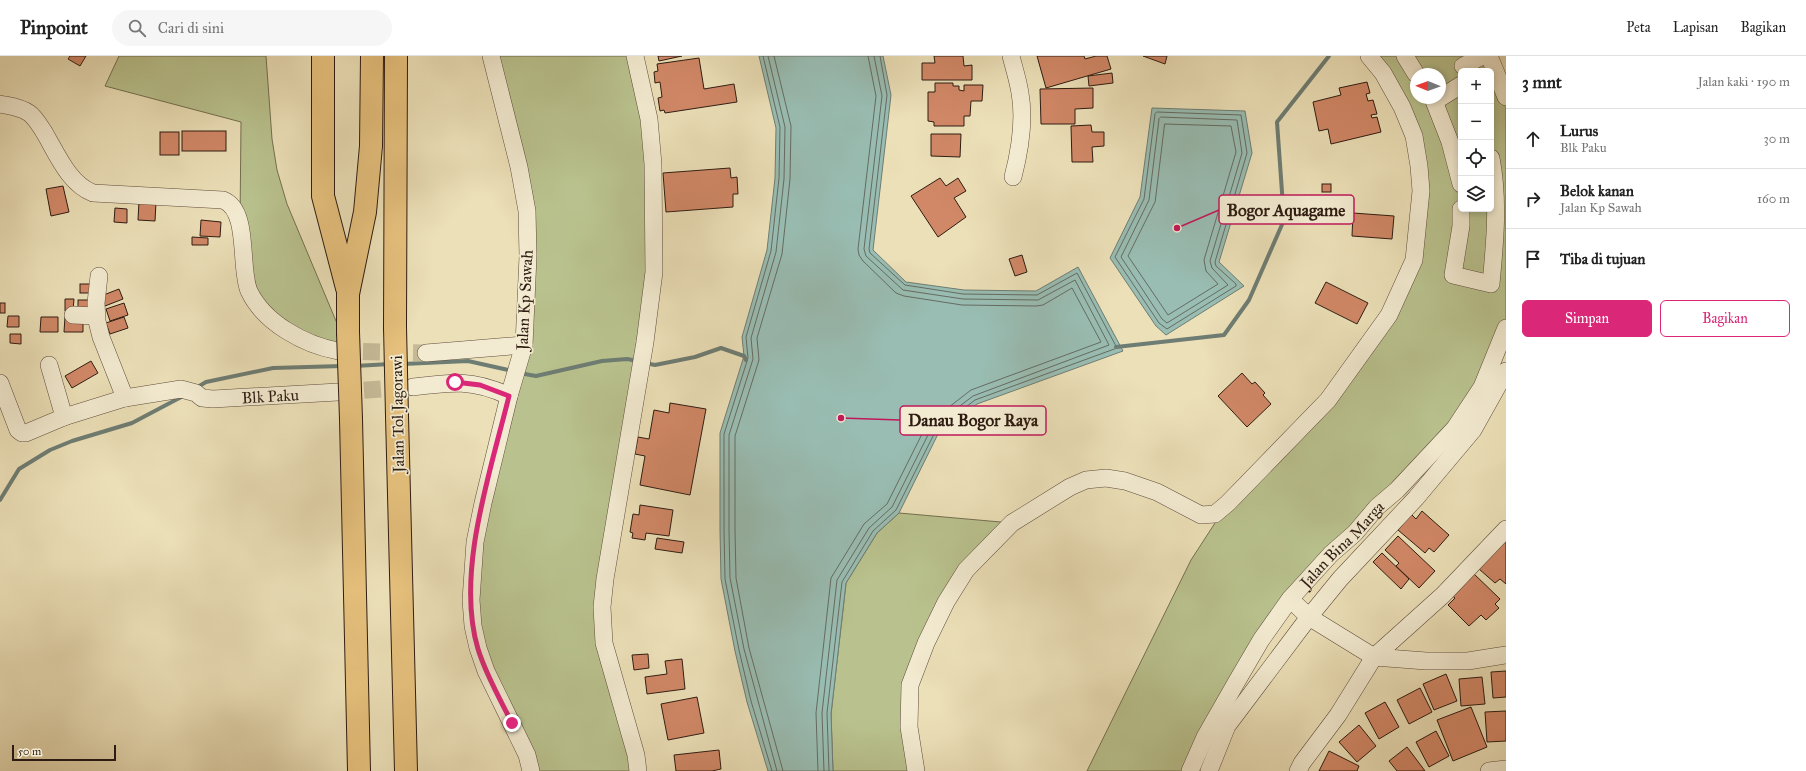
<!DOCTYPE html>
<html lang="id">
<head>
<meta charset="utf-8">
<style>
	:root { --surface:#fff; --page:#f6f6f6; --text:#222; --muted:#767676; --line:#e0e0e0; --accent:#db2777 }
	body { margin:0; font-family:"IM FELL Great Primer",serif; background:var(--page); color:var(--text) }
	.controls { position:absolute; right:12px; top:12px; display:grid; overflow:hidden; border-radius:6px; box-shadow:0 2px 6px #0003 }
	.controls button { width:36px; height:36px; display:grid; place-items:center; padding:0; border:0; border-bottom:1px solid var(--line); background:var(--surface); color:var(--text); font:20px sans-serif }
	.compass { position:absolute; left:1410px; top:12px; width:36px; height:36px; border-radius:50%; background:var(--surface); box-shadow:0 2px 6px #0003; rotate:271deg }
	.scale { position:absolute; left:12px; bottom:10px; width:104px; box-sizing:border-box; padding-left:4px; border:2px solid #2e1c12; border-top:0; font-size:11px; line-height:14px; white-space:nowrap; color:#2e1c12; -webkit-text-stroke:3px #f3ebd1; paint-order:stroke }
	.stop { position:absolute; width:12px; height:12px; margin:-9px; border:3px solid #db2777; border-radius:50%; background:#fff }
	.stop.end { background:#db2777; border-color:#fff; box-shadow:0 1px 4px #0008 }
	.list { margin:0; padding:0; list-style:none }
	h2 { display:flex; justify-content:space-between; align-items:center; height:52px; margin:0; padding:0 16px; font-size:17px }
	h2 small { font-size:13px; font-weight:400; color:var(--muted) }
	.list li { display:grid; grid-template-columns:26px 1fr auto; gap:12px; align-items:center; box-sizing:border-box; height:60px; padding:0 16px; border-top:1px solid var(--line) }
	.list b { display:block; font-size:15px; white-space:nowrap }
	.list p { margin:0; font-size:13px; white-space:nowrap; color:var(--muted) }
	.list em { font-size:13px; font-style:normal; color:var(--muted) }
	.actions { display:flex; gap:8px; padding:12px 16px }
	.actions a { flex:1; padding:9px 0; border:1px solid var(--accent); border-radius:6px; text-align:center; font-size:14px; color:var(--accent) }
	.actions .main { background:var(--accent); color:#fff }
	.icon { flex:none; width:22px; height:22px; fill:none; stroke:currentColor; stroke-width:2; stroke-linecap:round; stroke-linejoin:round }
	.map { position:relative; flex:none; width:1506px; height:715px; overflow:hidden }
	header { display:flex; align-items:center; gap:24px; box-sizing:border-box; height:56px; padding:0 20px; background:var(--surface); border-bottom:1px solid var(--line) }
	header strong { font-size:19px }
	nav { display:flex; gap:22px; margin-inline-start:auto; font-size:14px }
	.search { width:280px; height:36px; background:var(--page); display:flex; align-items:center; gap:10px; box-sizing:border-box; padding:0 14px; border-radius:22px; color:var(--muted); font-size:15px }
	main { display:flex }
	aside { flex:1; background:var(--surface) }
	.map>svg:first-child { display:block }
	.green { fill:#b9c28e; stroke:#746f50; fill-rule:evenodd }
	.water { fill:#99bdb3; stroke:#6e7d73 }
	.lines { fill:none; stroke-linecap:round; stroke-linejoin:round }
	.shore { stroke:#646c62; stroke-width:1 }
	.stream { stroke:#6e7d73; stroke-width:4 }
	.building { fill:#d18867; stroke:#2e1c12 }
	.minor-tunnel { stroke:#c6b997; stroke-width:17; stroke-dasharray:17 8; stroke-linecap:butt }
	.minor-casing { stroke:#5e4d3c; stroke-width:18 }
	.highway-casing { stroke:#2e1c12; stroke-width:24 }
	.minor { stroke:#f3ebd1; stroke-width:17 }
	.highway { stroke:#e6c07c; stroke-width:22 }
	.highway-bridge-casing { stroke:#2e1c12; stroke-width:24; stroke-linecap:butt }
	.highway-bridge { stroke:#e6c07c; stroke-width:22 }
	.route { stroke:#db2777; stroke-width:5 }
	.labels { text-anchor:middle; stroke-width:3.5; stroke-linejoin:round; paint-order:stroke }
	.street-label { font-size:16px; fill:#2e1c12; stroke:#f3ebd1 }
	.leader { fill:none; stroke:#c2185b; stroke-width:1.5 }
	.callout-dot { fill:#c2185b; stroke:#f3ebd1; stroke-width:1.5 }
	.callout { fill:#f3ebd1; stroke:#c2185b; stroke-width:1.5 }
	.callout-label { font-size:17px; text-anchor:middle; font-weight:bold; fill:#2e1c12 }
</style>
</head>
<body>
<header>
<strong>Pinpoint</strong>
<div class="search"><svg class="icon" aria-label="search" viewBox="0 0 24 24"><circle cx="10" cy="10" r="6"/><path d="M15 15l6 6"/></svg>Cari di sini</div>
<nav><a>Peta</a><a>Lapisan</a><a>Bagikan</a></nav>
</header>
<main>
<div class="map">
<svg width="1506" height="715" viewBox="0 0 1506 715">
	<rect width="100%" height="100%" fill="#ece0b8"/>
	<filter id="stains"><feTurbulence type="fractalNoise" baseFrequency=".005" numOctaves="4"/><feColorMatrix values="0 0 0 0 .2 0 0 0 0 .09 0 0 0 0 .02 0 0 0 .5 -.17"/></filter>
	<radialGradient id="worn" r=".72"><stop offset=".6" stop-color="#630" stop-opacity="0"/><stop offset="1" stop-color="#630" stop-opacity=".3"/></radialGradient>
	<g class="green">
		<polygon points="119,0 266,0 272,83 277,114 287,148 349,296 328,293 262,254 240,167 241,66 105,30"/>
		<polygon points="491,0 635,0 655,168 602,551 638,715 531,715 486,615 471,544 523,295 527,154"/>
		<path d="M1369 0H1489L1506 42V269L1482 331 1290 543 1190 715H1087L1191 504 1228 447 1328 344 1414 204V80ZM1461 15H1491V153H1461ZM1416 18H1440V42H1416Z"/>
		<polygon points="899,457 1012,467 966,514 910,629 916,715 833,715 831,658 846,527 877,477"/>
	</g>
	<g class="water">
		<polygon points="759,0 883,0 891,39 873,194 906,226 964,234 1036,235 1078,211 1123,295 977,348 939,376 899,457 877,477 846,527 831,658 833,715 768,715 747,646 735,595 721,523 720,474 720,377 744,300 742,281 767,194 775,122 776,72"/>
		<polygon points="1152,52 1245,55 1252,97 1219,206 1244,230 1166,279 1156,270 1110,202 1140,141"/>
	</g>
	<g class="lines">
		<g class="shore">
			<polyline points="763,0 780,71 779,122 771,195 746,281 748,302 724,378 724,474 725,523 739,594 751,645 772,715"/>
			<polyline points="768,0 785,71 784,123 776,196 751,282 753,303 729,379 729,474 730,522 744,593 777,715"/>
			<polyline points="774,0 791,70 790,123 782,198 757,282 759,304 735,380 735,474 736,522 749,592 783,715"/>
			<polygon points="1157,56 1241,59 1247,97 1215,206 1216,210 1236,228 1236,230 1167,273 1159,267 1115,201 1144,143 1155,58"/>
			<polygon points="1161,61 1237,64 1242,97 1210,205 1212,212 1228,229 1167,267 1162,263 1121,201 1149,144 1159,63"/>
			<polygon points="1165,68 1231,70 1236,96 1204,204 1206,215 1218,228 1168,259 1128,200 1155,146"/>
			<polyline points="818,715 816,657 831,522 864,468 887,448 927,368 971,334 1101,286 1072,232 1043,249 1036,250 962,249 904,240 896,237 863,205 859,199 858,193 876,40 868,0"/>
			<polyline points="824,715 822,657 837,524 869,472 892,451 932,371 973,340 1109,289 1075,224 1038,244 963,243 903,234 866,200 864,193 882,40 874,0"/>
			<polyline points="829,715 827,657 842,526 873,475 896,454 936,374 975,344 1117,292 1077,217 1037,239 963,238 905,229 870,197 869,193 887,39 880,0"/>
		</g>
		<g class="stream">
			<polyline points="1116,291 1224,279 1249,244 1284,164 1277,66 1329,0"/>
			<polyline points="645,307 655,309 695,301 721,292 744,300 746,304"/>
			<polyline points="403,308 468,305 513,315"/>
			<polyline points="355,310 390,308"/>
			<polyline points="519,317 536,320 602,305 627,303 638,305"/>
			<polyline points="196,332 206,326 273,312 342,310"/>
			<polyline points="0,444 19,413 50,394 72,385 132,367 185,339"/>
		</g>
	</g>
	<g class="building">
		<polygon points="70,0 86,0 80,10 68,3"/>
		<polygon points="658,0 682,0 659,5"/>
		<polygon points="934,0 963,0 964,10 972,9 972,24 922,24 922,7 935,7"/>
		<polygon points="1037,0 1084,0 1085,3 1096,0 1107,0 1111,13 1046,32"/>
		<polygon points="1143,0 1167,0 1165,8"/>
		<polygon points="699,2 704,33 734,28 737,46 665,57 664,54 660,55 658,42 662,41 660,26 655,27 654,16 658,15 657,8"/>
		<polygon points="1112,17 1113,27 1089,30 1088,20"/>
		<polygon points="1367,26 1370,37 1366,38 1368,45 1373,44 1377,58 1371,59 1372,62 1377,61 1381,76 1331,88 1328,73 1319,75 1313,46 1341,39 1339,32"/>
		<polygon points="935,27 953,27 953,30 959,30 959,34 964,35 964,29 983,29 982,45 971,45 970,60 964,60 964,70 934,70 934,66 928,65 928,36 935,36"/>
		<polygon points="1093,32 1093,52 1075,53 1075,68 1041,68 1040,33"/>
		<polygon points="1091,69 1092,76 1104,76 1104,90 1092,91 1093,106 1072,106 1071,70"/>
		<rect x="182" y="75" width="44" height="20"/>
		<rect x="160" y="76" width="19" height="23"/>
		<polygon points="931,78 961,78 960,101 931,100"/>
		<polygon points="730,112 731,122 737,121 738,138 733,138 733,151 666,156 663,117"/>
		<polygon points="940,122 946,130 958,122 966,135 954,142 966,161 938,181 911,140"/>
		<rect x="1322" y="128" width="9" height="8"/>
		<polygon points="63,130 69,156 51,160 46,133"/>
		<polygon points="139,145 156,146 155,165 138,164"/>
		<polygon points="115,152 127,153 127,167 114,166"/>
		<polygon points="1353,157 1394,160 1392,183 1352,180"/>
		<polygon points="201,164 221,166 220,181 200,180"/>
		<polygon points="192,181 208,182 208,189 192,189"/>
		<polygon points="1022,199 1027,216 1015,220 1009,203"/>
		<polygon points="1326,226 1368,247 1357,268 1315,247"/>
		<rect x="80" y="228" width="13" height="9"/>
		<polygon points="119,233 123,243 105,250 101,240"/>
		<polygon points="65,243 74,243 73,255 65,255"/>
		<rect x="78" y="244" width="13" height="10"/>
		<rect x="0" y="247" width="5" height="10"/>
		<polygon points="124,247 128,259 110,265 106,253"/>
		<polygon points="8,260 19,260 19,271 7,271"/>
		<polygon points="41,261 58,261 58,276 40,276"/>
		<polygon points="65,261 83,261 83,276 64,276"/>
		<polygon points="124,261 128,272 110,278 106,267"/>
		<polygon points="10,278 21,278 21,288 10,287"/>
		<polygon points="91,305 98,317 72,332 65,320"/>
		<polygon points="1242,317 1252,328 1255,326 1265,337 1263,339 1271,348 1247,371 1218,340"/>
		<polygon points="670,347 706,353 690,439 640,429 645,400 635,398 638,381 649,383 654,354 669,357"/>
		<polygon points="640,449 673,454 669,480 646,477 645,484 632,482 633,477 630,476 633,458 639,459"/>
		<polygon points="1422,455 1449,479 1434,496 1429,492 1425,497 1398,474 1411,458 1416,463"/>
		<polygon points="1398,480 1435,515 1419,532 1396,510 1399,507 1385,494"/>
		<polygon points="657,482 684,486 682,497 655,493"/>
		<polygon points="1506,484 1506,528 1500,523 1495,527 1479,513"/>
		<polygon points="1382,497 1409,523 1401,533 1373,506"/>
		<polygon points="1472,516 1500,543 1495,548 1499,552 1486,564 1481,559 1469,570 1448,549 1455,542 1450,538"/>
		<polygon points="648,598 649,612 634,614 632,599"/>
		<polygon points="682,603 685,633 647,638 645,621 667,618 665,605"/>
		<polygon points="1506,615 1506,641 1493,642 1491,616"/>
		<polygon points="1446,618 1457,645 1434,654 1423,628"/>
		<polygon points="1482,621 1485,648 1461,650 1459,623"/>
		<polygon points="1420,632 1432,656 1409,668 1397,644"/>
		<polygon points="697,641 704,677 668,684 661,648"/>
		<polygon points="1385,646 1399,671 1379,683 1365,657"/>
		<polygon points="1471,651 1487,691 1453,705 1437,664"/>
		<polygon points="1506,655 1506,685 1487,686 1485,656"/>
		<polygon points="1359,669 1376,690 1357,706 1339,686"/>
		<polygon points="1436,675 1449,700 1429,711 1416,686"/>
		<polygon points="1407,691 1425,715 1397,715 1389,705"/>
		<polygon points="719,694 721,713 712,715 676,715 674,699"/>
		<polygon points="1329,695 1359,710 1357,715 1319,715"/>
	</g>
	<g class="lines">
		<g class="minor-tunnel">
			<polyline points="338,295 426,297"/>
			<polyline points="339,336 409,331"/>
		</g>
		<defs>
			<g id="minor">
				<polyline points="491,0 519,111 527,155 528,200 524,289 509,340 483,447 475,486 471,544 473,570 478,592 486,615 527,699 531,715"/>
				<polyline points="635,0 649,63 653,108 654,216 645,286 605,523 602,551 604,587 636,699 638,715"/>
				<path d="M1011 0C1014 12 1018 24 1020 37 1025 65 1020 94 1013 121"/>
				<polyline points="1405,0 1416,18"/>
				<polyline points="1489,0 1506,41"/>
				<polyline points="1463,10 1483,0"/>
				<polyline points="1440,42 1461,29"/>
				<polyline points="1434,45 1450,86 1461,128"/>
				<path d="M0 48C10 50 20 51 29 57 35 61 40 70 44 76 57 98 69 128 93 137L223 144C250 154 239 212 249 235 264 267 305 289 338 295"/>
				<path d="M1461 153V170L1453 219 1491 228C1495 186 1499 144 1491 102"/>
				<polyline points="99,220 96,247 97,265 101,281 125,342"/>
				<polyline points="73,259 96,260"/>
				<polyline points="426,297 524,289"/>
				<polyline points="49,309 64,361"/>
				<path id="s1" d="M0 327 18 374 22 377H26L64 361 125 342 181 333 196 337 202 342 213 343 338 336"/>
				<path d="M413 331C451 326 473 323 509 340"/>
				<polyline points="1290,543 1309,561 1374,601 1426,605 1468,605 1506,599"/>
				<polyline points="916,715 909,671 910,629 926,587 946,546 966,514 1012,467 1070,431 1086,424 1106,422 1125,425 1157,436 1201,459 1215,458 1228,447 1328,344 1389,259 1414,204 1421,135 1419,110 1414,80 1402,51 1383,17 1369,0"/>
				<path id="s2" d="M1190 715 1205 681 1237 625 1261 584 1290 543 1331 498 1355 477 1377 451 1397 434 1455 372 1482 331 1506 272"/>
				<polyline points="1209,715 1227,670 1309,561 1340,523 1416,442 1473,374 1506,315"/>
				<polyline points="1298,715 1302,707 1338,659 1374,601 1443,539 1506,473"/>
				<polyline points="1489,715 1506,713"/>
			</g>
			<g id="highway">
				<polyline points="323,0 323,140 347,232"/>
				<polyline points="395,271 396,0"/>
				<polyline points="348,276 348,238 365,156 371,90 372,0"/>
				<polyline points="397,360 406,715"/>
				<polyline points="351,363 359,715"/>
			</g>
		</defs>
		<use href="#minor" class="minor-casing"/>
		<use href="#highway" class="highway-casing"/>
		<use href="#minor" class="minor"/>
		<use href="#highway" class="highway"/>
		<defs>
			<g id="highway-bridge">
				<polyline points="395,271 397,360"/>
				<polyline points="348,276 351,363"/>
			</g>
		</defs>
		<use href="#highway-bridge" class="highway-bridge-casing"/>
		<use href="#highway-bridge" class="highway-bridge"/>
	</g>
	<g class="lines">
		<path class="route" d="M455 326 480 329 509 340C491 414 455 517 478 593 486 619 500 643 512 667"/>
	</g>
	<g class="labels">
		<g class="street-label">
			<text transform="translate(524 244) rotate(-87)" y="6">Jalan Kp Sawah</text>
			<text dy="6" stroke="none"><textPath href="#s1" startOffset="313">Blk Paku</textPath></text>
			<text transform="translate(397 358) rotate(-91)" y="6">Jalan Tol Jagorawi</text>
			<text dy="6" stroke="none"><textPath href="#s2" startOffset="275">Jalan Bina Marga</textPath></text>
		</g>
	</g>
	<path class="leader" d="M1177 172L1219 154M841 362L900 364"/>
	<g class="callout-dot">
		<circle cx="1177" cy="172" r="4"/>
		<circle cx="841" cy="362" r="4"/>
	</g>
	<g class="callout">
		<rect x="1219" y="139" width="135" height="29" rx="4"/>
		<rect x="900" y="350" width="146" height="29" rx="4"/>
	</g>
	<g class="callout-label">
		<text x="1286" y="160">Bogor Aquagame</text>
		<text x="973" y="370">Danau Bogor Raya</text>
	</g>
	<rect width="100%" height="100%" filter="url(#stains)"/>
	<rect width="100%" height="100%" fill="url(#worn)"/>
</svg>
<div class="controls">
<button>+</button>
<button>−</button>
<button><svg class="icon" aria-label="locate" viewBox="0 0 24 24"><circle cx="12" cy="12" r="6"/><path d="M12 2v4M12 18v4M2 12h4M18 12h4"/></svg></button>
<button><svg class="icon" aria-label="layers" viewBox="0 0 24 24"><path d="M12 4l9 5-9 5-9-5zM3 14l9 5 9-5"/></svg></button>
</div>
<svg class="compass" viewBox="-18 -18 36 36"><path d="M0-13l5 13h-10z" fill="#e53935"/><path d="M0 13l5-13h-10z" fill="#767676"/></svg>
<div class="scale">50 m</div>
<div class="stop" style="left:455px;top:326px"></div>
<div class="stop end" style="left:512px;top:667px"></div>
</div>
<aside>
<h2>3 mnt<small>Jalan kaki · 190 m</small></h2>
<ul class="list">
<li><svg class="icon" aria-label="ahead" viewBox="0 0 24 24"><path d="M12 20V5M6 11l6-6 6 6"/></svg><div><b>Lurus</b><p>Blk Paku</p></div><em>30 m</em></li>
<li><svg class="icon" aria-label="right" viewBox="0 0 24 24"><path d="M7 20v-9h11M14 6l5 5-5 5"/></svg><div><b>Belok kanan</b><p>Jalan Kp Sawah</p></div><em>160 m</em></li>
<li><svg class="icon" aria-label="arrive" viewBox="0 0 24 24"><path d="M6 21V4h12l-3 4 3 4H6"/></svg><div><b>Tiba di tujuan</b></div></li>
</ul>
<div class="actions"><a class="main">Simpan</a><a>Bagikan</a></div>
</aside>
</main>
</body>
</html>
